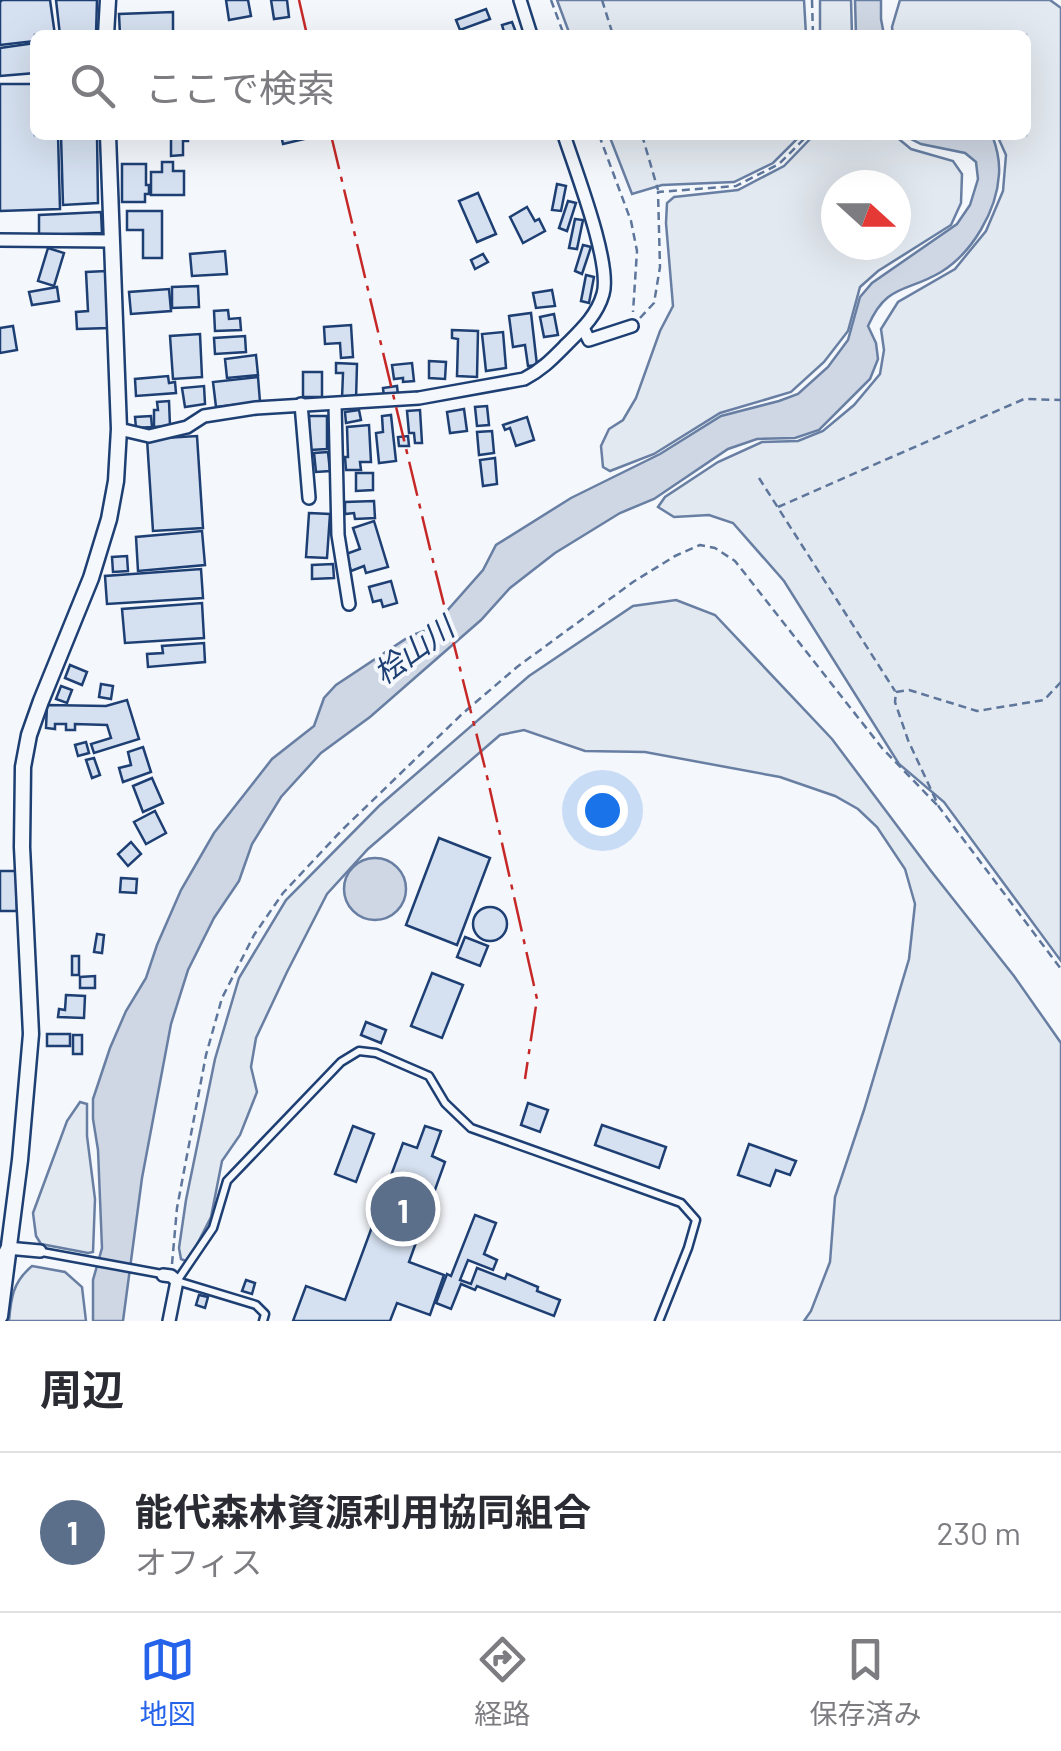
<!DOCTYPE html>
<html lang="ja">
<head>
<meta charset="utf-8">
<style>
	:root { --surface:#fff; --page:#f2f2f3; --text:#2b2b33; --muted:#7c7c81; --line:#e1e1e2; --accent:#2563eb }
	body { margin:0; font-family:Barlow,"Noto Sans JP",sans-serif; background:var(--page); color:var(--text) }
	.compass { position:absolute; left:821px; top:170px; width:90px; height:90px; border-radius:50%; background:var(--surface); box-shadow:0 10px 40px #0002; rotate:111deg }
	.you { position:absolute; left:602px; top:810px; width:35px; height:35px; margin:-25px; border:8px solid #fff; border-radius:50%; background:#1a73e8; box-shadow:0 0 0 15px #1a73e833 }
	.badge { display:grid; place-items:center; width:65px; height:65px; border-radius:50%; background:var(--accent); color:#fff; font-size:32px; font-weight:700 }
	.pin { position:absolute; translate:-50% -50%; border:5px solid #fff; box-shadow:0 2px 10px #0006 }
	.list { margin:0; padding:0; list-style:none }
	h2 { display:flex; justify-content:space-between; align-items:center; height:130px; margin:0; padding:0 40px; font-size:42px }
	h2 small { font-size:32px; font-weight:400; color:var(--muted) }
	.list li { display:grid; grid-template-columns:65px 1fr auto; gap:30px; align-items:center; box-sizing:border-box; height:160px; padding:0 40px; border-top:2px solid var(--line) }
	.list b { display:block; font-size:38px; white-space:nowrap }
	.list p { margin:0; font-size:32px; white-space:nowrap; color:var(--muted) }
	.list em { font-size:32px; font-style:normal; color:var(--muted) }
	.icon { flex:none; width:55px; height:55px; fill:none; stroke:currentColor; stroke-width:2; stroke-linecap:round; stroke-linejoin:round }
	.map { position:relative; flex:none; width:1061px; height:1321px; overflow:hidden }
	.search { position:absolute; background:var(--surface); box-shadow:0 10px 40px #0002; left:30px; right:30px; top:30px; height:110px; display:flex; align-items:center; gap:25px; box-sizing:border-box; padding:0 35px; border-radius:15px; color:var(--muted); font-size:38px }
	.sheet { height:290px; background:var(--surface) }
	nav { display:flex; justify-content:space-around; align-items:center; box-sizing:border-box; height:140px; border-top:2px solid var(--line); background:var(--surface); font-size:28px; color:var(--muted) }
	nav a { display:grid; justify-items:center; gap:5px }
	nav .on { color:var(--accent) }
	.map>svg:first-child { display:block }
	.green { fill:#e3e9f0; stroke:#687fa3; stroke-width:2.5; fill-rule:evenodd }
	.water { fill:#cfd7e4; stroke:#687fa3; stroke-width:2.5 }
	.building { fill:#d5e0f0; stroke:#1d3f73; stroke-width:2.5 }
	.lines { fill:none; stroke-linecap:round; stroke-linejoin:round }
	.service-casing { stroke:#1d3f73; stroke-width:11 }
	.minor-casing { stroke:#1d3f73; stroke-width:16 }
	.tertiary-casing { stroke:#1d3f73; stroke-width:19 }
	.path { stroke:#5e769c; stroke-width:2.5; stroke-dasharray:8 5; stroke-linecap:butt }
	.service { stroke:#f4f7fb; stroke-width:6 }
	.minor { stroke:#f4f7fb; stroke-width:11 }
	.tertiary { stroke:#f4f7fb; stroke-width:14 }
	.power { stroke:#c62828; stroke-width:2.5; stroke-dasharray:35 8 5 8; stroke-linecap:butt }
	.labels { text-anchor:middle; stroke-width:8; stroke-linejoin:round; paint-order:stroke }
	.water-label { font-size:30px; font-style:italic; fill:#1d3f73; stroke:#f4f7fb }
</style>
</head>
<body>
<div class="map">
<svg width="1061" height="1321" viewBox="0 0 1061 1321">
	<rect width="100%" height="100%" fill="#f4f7fb"/>
	<g class="green">
		<polygon points="557,0 804,0 806,35 570,35"/>
		<polygon points="820,0 851,0 852,35 820,35"/>
		<polygon points="900,0 1050,0 1061,8 1061,961 944,802 899,764 784,581 733,523 709,515 674,517 658,507 665,497 718,462 762,442 798,441 823,431 854,405 880,374 884,350 881,329 898,302 955,269 986,231 1003,191 1006,155 997,135 1026,135 1026,35 893,35 892,27"/>
		<polygon points="609,135 801,135 773,163 734,182 662,185 632,194"/>
		<path d="M814 135H894L911 149 953 161 962 174 961 203 951 225 878 271 860 287 848 331 824 362 791 392 720 413 654 454 610 471 603 467 601 446 609 429 623 420 636 398 660 331 673 306 666 223 667 203 674 197 738 190 784 166ZM836 185H896V245H836Z"/>
		<polygon points="676,600 715,615 832,739 931,871 1014,976 1061,1043 1061,1321 804,1321 811,1311 830,1262 835,1197 864,1110 909,959 915,904 905,869 877,827 858,809 835,796 780,777 645,752 585,751 524,730 500,735 368,849 327,894 287,972 256,1038 251,1067 257,1092 240,1135 222,1161 211,1217 188,1262 181,1259 179,1248 186,1200 215,1059 239,978 286,900 379,806 529,676 633,606"/>
		<polygon points="80,1102 87,1104 87,1136 95,1199 93,1252 88,1253 41,1244 36,1236 33,1213 67,1121"/>
		<path d="M32 1266 65 1272 82 1287 86 1321H9C11 1297 13 1282 32 1266Z"/>
	</g>
	<g class="water">
		<polygon points="855,0 881,0 881,19 884,35 856,35"/>
		<path d="M903 135H992C997 148 1000 160 999 174 997 211 972 253 941 272 906 293 887 283 868 326L876 343 878 359 870 379 819 430 795 438 757 439 728 449 654 499 620 513 555 553 510 588 481 620 370 717 321 753 281 797 252 844 239 881 214 918 188 970 171 1024 142 1178 123 1321H93V1280L102 1248 98 1150 93 1119V1099L110 1048 126 1011 146 978 157 945 181 890 214 833 272 759 314 726 324 698 336 685 410 636 427 630 437 622 483 570 496 545 571 498 660 454 721 416 779 401 798 394 828 367 848 340 860 297 872 283 957 224 970 205 978 179 976 162 965 153 921 144Z"/>
		<circle cx="375" cy="889" r="31"/>
	</g>
	<g class="building">
		<polygon points="2,0 50,0 55,35 35,35 35,41 0,45 0,2"/>
		<polygon points="56,0 97,0 96,35 60,35"/>
		<polygon points="226,0 248,0 251,16 229,20"/>
		<polygon points="271,0 287,0 289,17 274,19"/>
		<polygon points="486,9 490,19 460,30 456,20"/>
		<polygon points="173,12 173,32 120,35 119,14"/>
		<polygon points="512,22 517,35 505,35 502,25"/>
		<polygon points="35,43 35,73 0,76 0,48"/>
		<polygon points="0,84 35,84 35,135 58,135 60,209 0,211"/>
		<polygon points="61,135 97,135 98,203 63,205"/>
		<polygon points="171,135 188,135 188,141 183,141 183,155 171,156"/>
		<polygon points="281,135 317,135 317,136 283,144"/>
		<polygon points="162,162 173,162 173,171 184,171 184,195 151,195 151,172 162,172"/>
		<polygon points="122,164 146,164 146,185 149,185 149,194 145,194 145,202 122,202"/>
		<polygon points="557,184 566,186 561,211 552,210"/>
		<polygon points="478,193 496,234 477,242 459,201"/>
		<polygon points="568,201 576,203 567,231 559,228"/>
		<polygon points="527,207 535,221 539,219 545,231 523,243 510,217"/>
		<polygon points="127,211 162,211 162,258 143,258 143,230 127,230"/>
		<polygon points="101,212 102,233 39,235 39,215"/>
		<polygon points="575,219 583,220 577,249 569,248"/>
		<polygon points="583,245 591,247 582,274 575,271"/>
		<polygon points="48,248 64,253 54,286 38,281"/>
		<polygon points="225,251 227,274 192,276 190,254"/>
		<polygon points="483,254 488,262 475,269 471,260"/>
		<polygon points="106,271 109,328 77,329 76,312 88,311 86,272"/>
		<polygon points="586,275 594,277 589,303 581,301"/>
		<polygon points="198,286 199,307 172,308 172,287"/>
		<polygon points="57,287 59,301 32,305 29,292"/>
		<polygon points="169,289 171,311 131,314 129,292"/>
		<polygon points="552,290 555,306 536,308 533,293"/>
		<polygon points="228,310 229,319 240,318 241,330 215,331 214,311"/>
		<polygon points="531,313 537,365 528,366 525,345 513,347 509,316"/>
		<polygon points="554,314 558,335 544,337 540,317"/>
		<polygon points="351,325 353,357 341,358 340,343 325,344 324,327"/>
		<polygon points="13,326 17,350 0,353 0,328"/>
		<polygon points="452,330 478,331 477,377 457,376 458,339 452,338"/>
		<polygon points="503,332 506,368 486,371 482,334"/>
		<polygon points="200,334 202,377 173,379 170,336"/>
		<polygon points="245,336 246,352 215,354 214,338"/>
		<polygon points="256,355 258,375 227,378 225,359"/>
		<polygon points="429,361 446,362 445,379 429,378"/>
		<polygon points="336,363 357,364 356,400 342,399 343,373 336,373"/>
		<polygon points="412,363 414,381 403,382 403,378 394,379 392,365"/>
		<rect x="303" y="372" width="19" height="25"/>
		<polygon points="168,376 169,383 175,382 176,393 136,396 135,379"/>
		<polygon points="258,377 260,402 216,407 213,382"/>
		<polygon points="204,386 205,404 185,407 182,388"/>
		<polygon points="397,386 398,395 384,397 383,388"/>
		<polygon points="169,401 170,426 154,427 154,410 158,410 157,402"/>
		<polygon points="487,406 489,425 477,426 475,407"/>
		<polygon points="464,409 467,431 450,433 447,412"/>
		<polygon points="359,410 361,420 346,423 345,412"/>
		<polygon points="420,410 422,443 415,443 414,433 409,433 407,411"/>
		<polygon points="391,415 396,461 379,463 376,433 383,432 382,416"/>
		<polygon points="151,416 152,427 136,428 135,417"/>
		<polygon points="309,416 327,416 327,449 310,450"/>
		<polygon points="527,417 534,440 516,446 510,428 505,430 503,425"/>
		<polygon points="369,425 371,462 360,462 361,470 346,470 345,457 348,457 347,427"/>
		<polygon points="492,431 494,453 479,455 477,432"/>
		<polygon points="197,436 203,528 153,531 147,439"/>
		<polygon points="408,436 409,446 399,446 398,437"/>
		<polygon points="328,452 330,471 316,472 314,453"/>
		<polygon points="495,458 497,484 483,486 480,460"/>
		<polygon points="356,473 373,473 373,490 356,491"/>
		<polygon points="374,501 375,518 355,519 354,513 345,514 345,502"/>
		<polygon points="309,513 330,514 327,558 306,557"/>
		<polygon points="374,521 388,567 366,573 364,566 351,571 346,554 360,549 353,528"/>
		<polygon points="202,531 205,565 138,571 136,537"/>
		<polygon points="127,556 128,571 113,572 112,557"/>
		<polygon points="333,564 334,578 312,579 312,565"/>
		<polygon points="201,569 203,598 107,604 105,576"/>
		<polygon points="391,581 397,603 383,607 381,600 373,602 369,587"/>
		<polygon points="202,603 204,638 125,643 122,609"/>
		<polygon points="204,643 205,662 148,667 147,654 163,653 162,646"/>
		<polygon points="70,665 87,672 82,685 65,678"/>
		<polygon points="101,684 113,686 111,699 99,697"/>
		<polygon points="61,686 72,690 67,703 56,699"/>
		<polygon points="127,700 139,739 94,753 91,744 111,738 107,725 75,724 75,730 66,730 66,724 55,724 55,729 46,728 47,705 106,706"/>
		<polygon points="86,742 89,753 78,756 75,745"/>
		<polygon points="143,747 151,772 123,782 119,768 131,765 128,752"/>
		<polygon points="94,758 100,775 92,778 86,760"/>
		<polygon points="152,778 163,803 143,812 133,786"/>
		<polygon points="155,811 166,833 146,844 134,822"/>
		<polygon points="439,838 490,858 457,945 406,925"/>
		<polygon points="131,842 141,854 128,866 118,854"/>
		<polygon points="0,871 16,871 17,911 0,911"/>
		<polygon points="121,878 137,879 136,893 120,892"/>
		<circle cx="490" cy="924" r="17"/>
		<polygon points="97,934 104,935 102,953 94,952"/>
		<polygon points="465,937 488,946 480,966 457,957"/>
		<rect x="72" y="956" width="7" height="19"/>
		<polygon points="432,973 463,985 442,1038 411,1026"/>
		<polygon points="95,976 95,988 80,988 80,977"/>
		<polygon points="66,995 85,996 84,1018 58,1017 59,1009 65,1010"/>
		<polygon points="366,1022 386,1030 381,1043 361,1035"/>
		<rect x="47" y="1034" width="23" height="12"/>
		<rect x="73" y="1035" width="9" height="19"/>
		<polygon points="528,1103 548,1110 540,1132 521,1125"/>
		<polygon points="602,1125 666,1147 659,1168 595,1145"/>
		<polygon points="353,1126 374,1134 356,1182 335,1174"/>
		<polygon points="425,1126 441,1131 432,1156 445,1162 409,1262 444,1275 430,1315 397,1303 390,1321 293,1321 306,1286 345,1300 403,1143 417,1148"/>
		<polygon points="749,1144 796,1161 790,1175 776,1170 770,1186 738,1175"/>
		<polygon points="475,1215 496,1223 484,1254 497,1260 493,1270 468,1260 460,1280 471,1284 477,1268 505,1279 507,1274 538,1287 537,1291 560,1300 554,1316 477,1286 475,1290 461,1284 451,1309 436,1303 447,1274 451,1276"/>
		<polygon points="246,1280 255,1283 252,1294 242,1291"/>
		<polygon points="199,1295 208,1297 205,1308 196,1305"/>
	</g>
	<g class="lines">
		<defs>
			<g id="service">
				<polyline points="42,1252 162,1274"/>
				<polyline points="263,1321 265,1314 256,1305 177,1281 213,1228 227,1181 341,1062 359,1051 376,1053 429,1076 445,1103 471,1128 681,1203 696,1220 688,1248 659,1321"/>
			</g>
			<g id="minor">
				<polyline points="520,0 531,35"/>
				<polyline points="0,240 112,241"/>
				<polyline points="583,328 589,340 632,326"/>
				<polyline points="301,404 309,498"/>
				<polyline points="335,404 338,535 349,604"/>
				<path d="M119 429 149 436 187 427 204 416 256 408 419 398 524 379C542 370 553 358 567 344 582 329 597 315 603 294 612 264 575 169 564 135"/>
				<polyline points="0,1261 7,1248 40,1251"/>
				<polyline points="163,1275 171,1276 177,1281 169,1321"/>
			</g>
			<g id="tertiary">
				<polyline points="106,35 108,0"/>
				<polyline points="0,1316 20,1160 31,1034 22,847 23,767 29,735 41,701 91,578 109,519 116,481 119,429 108,135"/>
			</g>
		</defs>
		<use href="#service" class="service-casing"/>
		<use href="#minor" class="minor-casing"/>
		<use href="#tertiary" class="tertiary-casing"/>
		<g class="path">
			<polyline points="551,0 564,35"/>
			<polyline points="602,0 613,35"/>
			<polyline points="812,0 813,35"/>
			<polyline points="599,135 631,221 637,251 633,312"/>
			<polyline points="642,135 658,190"/>
			<polyline points="640,318 654,303 660,267 658,192 736,186 779,164 808,135"/>
			<polyline points="759,478 895,691"/>
			<polyline points="778,507 1024,399 1061,400"/>
			<polyline points="1061,682 1044,700 977,711 909,690 896,692 895,702 908,740 939,807 1061,969"/>
			<polyline points="172,1264 177,1208 206,1055 222,998 254,935 283,893 341,831 462,714 517,667 633,582 675,556 700,545 715,548 735,561 882,748 939,807"/>
		</g>
		<use href="#service" class="service"/>
		<use href="#minor" class="minor"/>
		<use href="#tertiary" class="tertiary"/>
		<g class="power">
			<polyline points="299,0 307,35"/>
			<polyline points="331,135 431,553 486,772 537,999 525,1079"/>
		</g>
	</g>
	<g class="labels">
		<g class="water-label">
			<text transform="translate(414 651) rotate(-36)" y="10">桧山川</text>
		</g>
	</g>
</svg>
<svg class="compass" viewBox="-18 -18 36 36"><path d="M0-13l5 13h-10z" fill="#e53935"/><path d="M0 13l5-13h-10z" fill="#7c7c81"/></svg>
<div class="you"></div>
<div class="pin badge" style="left:403px;top:1209px;background:#5c6f8a">1</div>
<div class="search"><svg class="icon" aria-label="search" viewBox="0 0 24 24"><circle cx="10" cy="10" r="6"/><path d="M15 15l6 6"/></svg>ここで検索</div>
</div>
<section class="sheet">
<h2>周辺<small></small></h2>
<ul class="list">
<li><span class="badge" style="background:#5c6f8a">1</span><div><b>能代森林資源利用協同組合</b><p>オフィス</p></div><em>230 m</em></li>
</ul>
</section>
<nav>
<a class="on"><svg class="icon" aria-label="map" viewBox="0 0 24 24"><path d="M3 6l6-2 6 2 6-2v14l-6 2-6-2-6 2zM9 4v14M15 6v14"/></svg>地図</a>
<a><svg class="icon" aria-label="directions" viewBox="0 0 24 24"><path d="M12 3l9 9-9 9-9-9zM9 14v-3h6M13 9l2 2-2 2"/></svg>経路</a>
<a><svg class="icon" aria-label="saved" viewBox="0 0 24 24"><path d="M7 4h10v16l-5-4-5 4z"/></svg>保存済み</a>
</nav>
</body>
</html>
